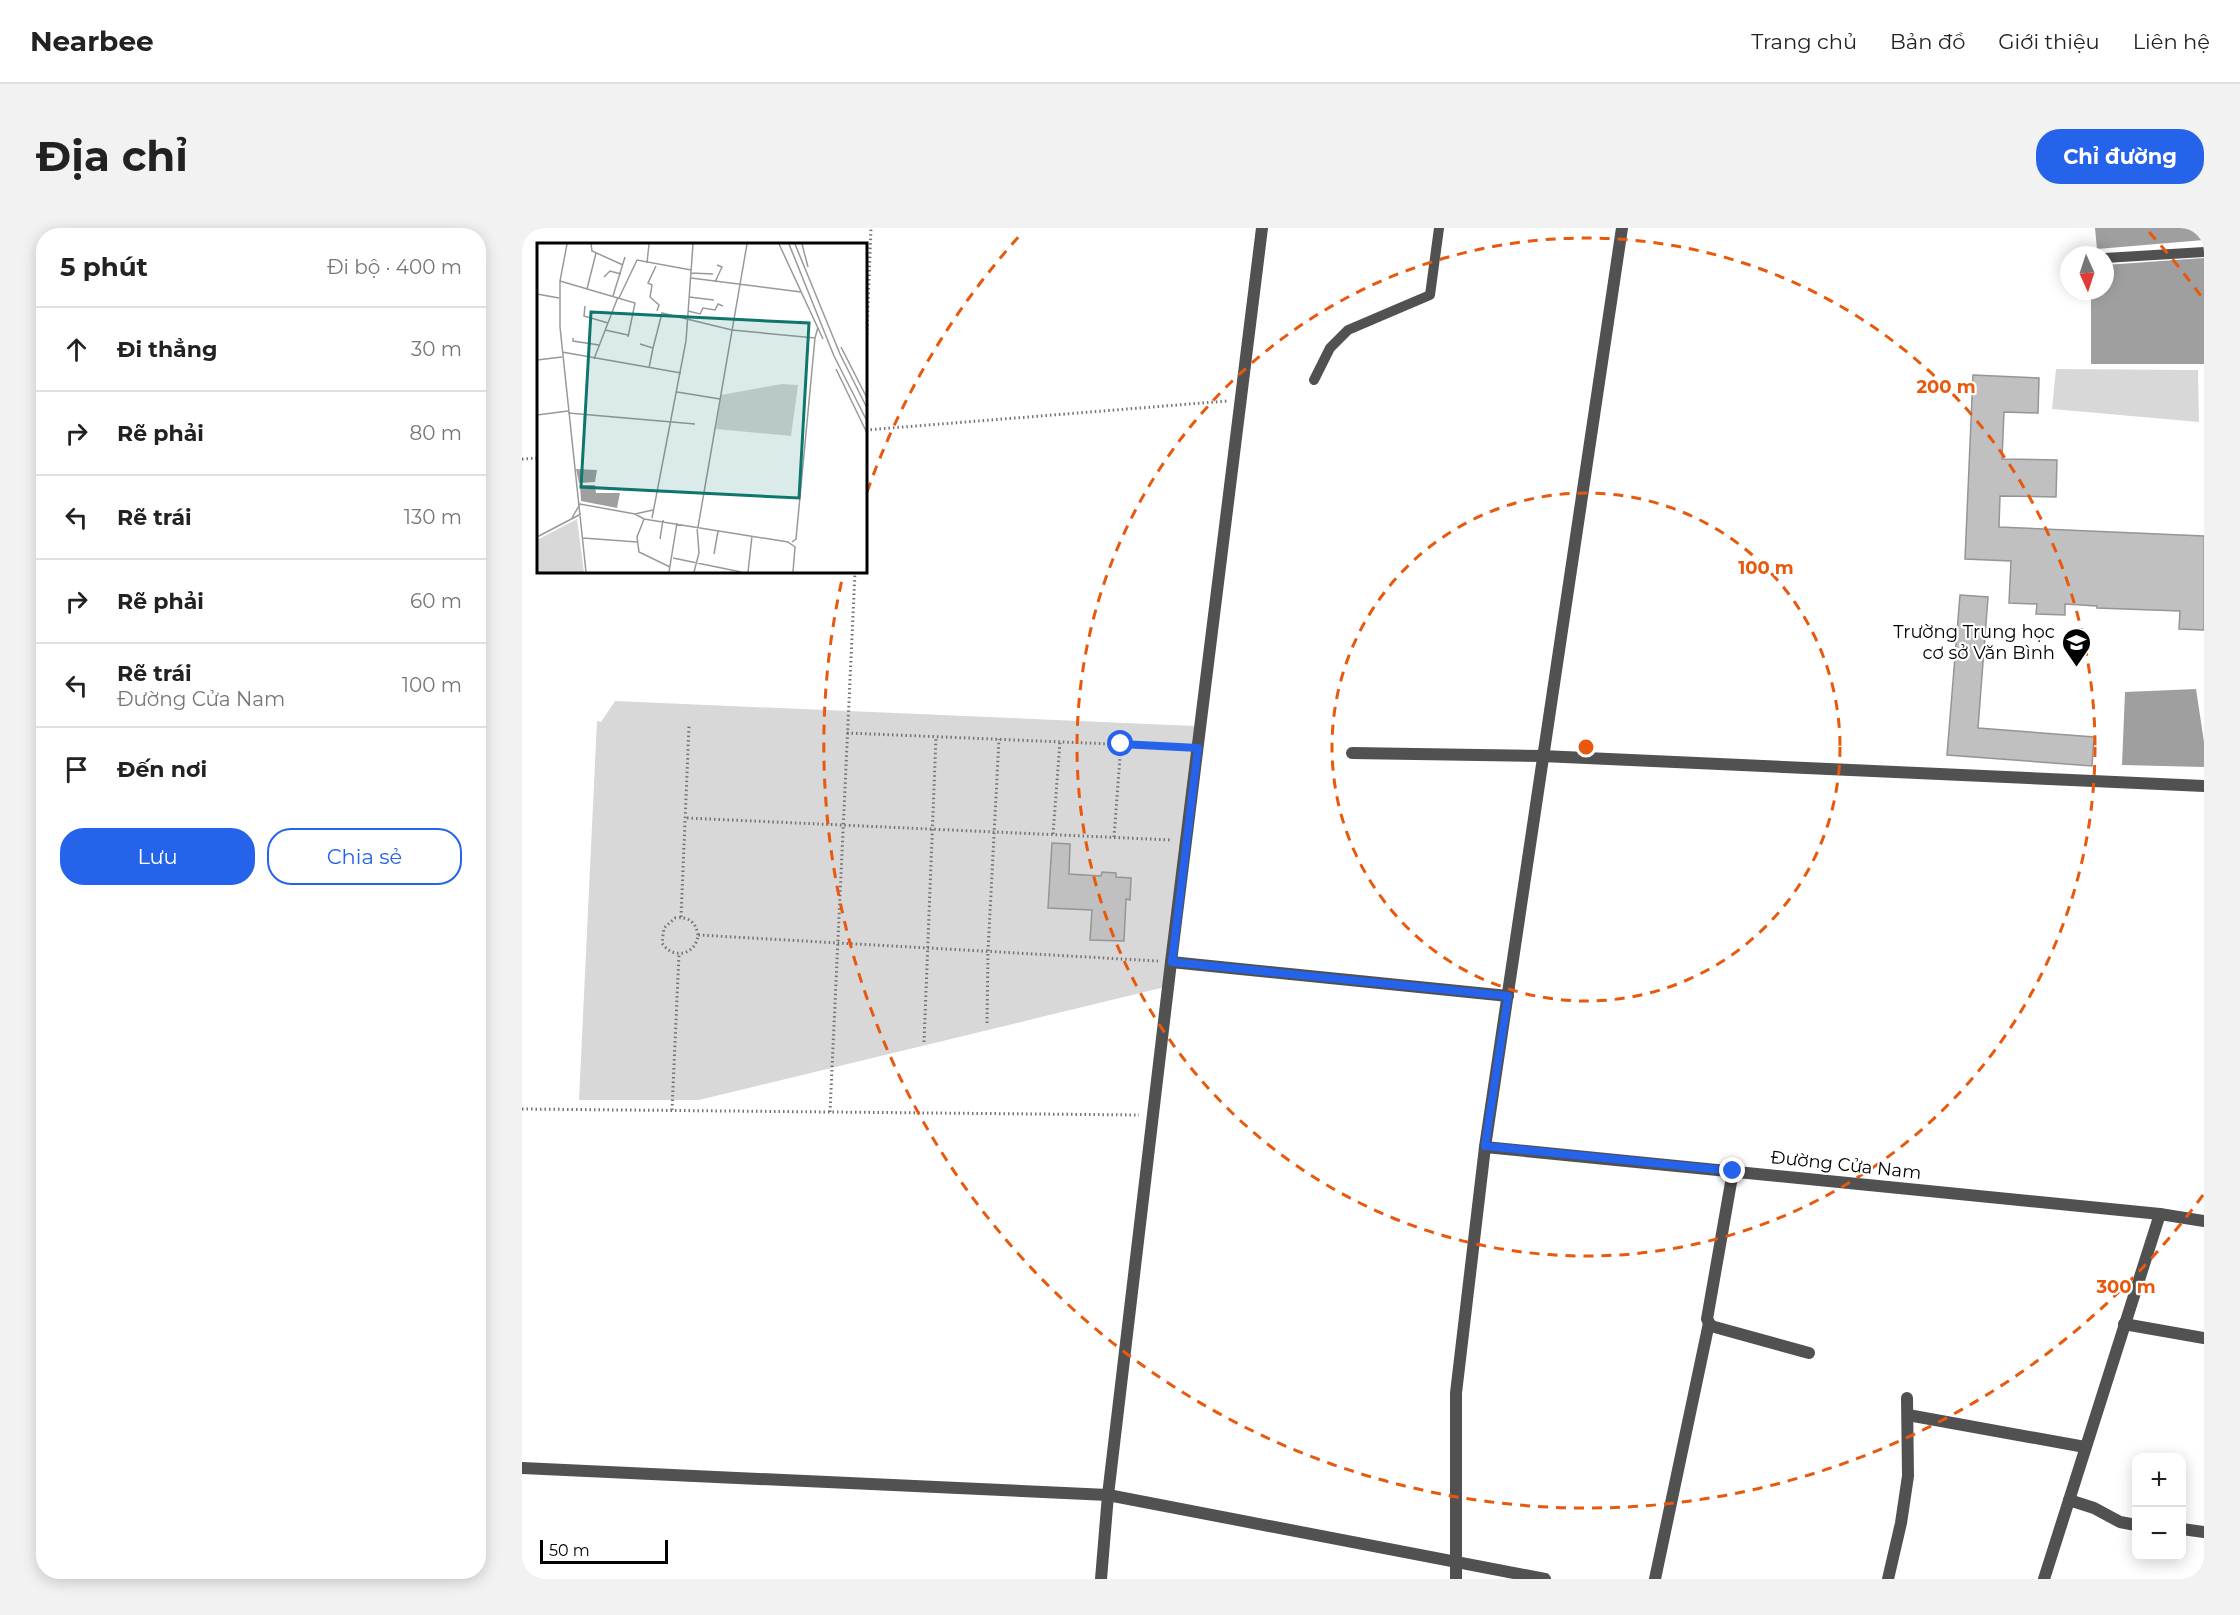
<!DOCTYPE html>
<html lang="vi">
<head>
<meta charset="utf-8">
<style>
	:root { --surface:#fff; --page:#f2f2f2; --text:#222; --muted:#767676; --line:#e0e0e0; --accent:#2563eb }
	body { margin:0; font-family:Montserrat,sans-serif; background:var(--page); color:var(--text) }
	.controls { position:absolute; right:18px; bottom:18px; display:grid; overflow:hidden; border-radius:12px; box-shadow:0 3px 15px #0003 }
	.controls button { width:54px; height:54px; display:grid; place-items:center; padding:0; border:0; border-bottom:2px solid var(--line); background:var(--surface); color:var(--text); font:30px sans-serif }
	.compass { position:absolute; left:1538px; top:18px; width:54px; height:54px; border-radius:50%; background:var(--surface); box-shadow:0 3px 15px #0003; rotate:177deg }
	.scale { position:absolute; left:18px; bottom:15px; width:128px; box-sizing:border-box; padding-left:6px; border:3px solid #000; border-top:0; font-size:16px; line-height:21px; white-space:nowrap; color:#000; -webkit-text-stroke:4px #fff; paint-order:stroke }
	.stop { position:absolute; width:18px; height:18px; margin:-14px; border:4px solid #2563eb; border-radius:50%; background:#fff }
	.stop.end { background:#2563eb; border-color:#fff; box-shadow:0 2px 6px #0008 }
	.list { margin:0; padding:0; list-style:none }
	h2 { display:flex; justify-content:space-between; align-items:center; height:78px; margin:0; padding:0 24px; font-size:26px }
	h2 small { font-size:20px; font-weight:400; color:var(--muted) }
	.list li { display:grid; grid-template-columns:39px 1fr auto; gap:18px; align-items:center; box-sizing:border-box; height:84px; padding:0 24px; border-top:2px solid var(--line) }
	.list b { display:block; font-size:22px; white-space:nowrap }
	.list p { margin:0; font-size:20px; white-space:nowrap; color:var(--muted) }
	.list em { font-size:20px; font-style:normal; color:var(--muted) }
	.actions { display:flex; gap:12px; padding:18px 24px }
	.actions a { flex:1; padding:14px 0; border:2px solid var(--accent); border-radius:24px; text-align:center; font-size:21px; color:var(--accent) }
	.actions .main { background:var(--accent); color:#fff }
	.icon { flex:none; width:33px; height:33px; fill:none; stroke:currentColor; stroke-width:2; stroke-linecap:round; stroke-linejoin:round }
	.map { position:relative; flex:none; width:1682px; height:1351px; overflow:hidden; border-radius:24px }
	header { display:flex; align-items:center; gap:36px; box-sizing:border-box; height:84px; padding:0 30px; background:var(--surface); border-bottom:2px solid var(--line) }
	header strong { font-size:28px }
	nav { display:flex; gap:33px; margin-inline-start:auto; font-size:21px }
	.intro { display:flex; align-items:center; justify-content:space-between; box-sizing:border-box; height:144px; padding:0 36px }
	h1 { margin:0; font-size:42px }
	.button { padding:15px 27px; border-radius:24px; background:var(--accent); color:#fff; font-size:21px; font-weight:700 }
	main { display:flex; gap:36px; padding:0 36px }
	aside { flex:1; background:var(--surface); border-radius:24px; box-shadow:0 3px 15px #0003 }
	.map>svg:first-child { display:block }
	.green { fill:#d8d8d8 }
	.water { fill:#9f9f9f }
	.building { fill:#c0c0c0; stroke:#959595; stroke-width:1.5 }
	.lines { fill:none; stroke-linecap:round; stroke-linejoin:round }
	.path { stroke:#737373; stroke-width:3; stroke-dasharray:1.5 3; stroke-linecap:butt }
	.lane { stroke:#515151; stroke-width:10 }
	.street { stroke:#515151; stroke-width:12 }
	.route { stroke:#2563eb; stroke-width:8 }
	.ring { fill:none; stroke:#e8590c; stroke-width:3; stroke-dasharray:10 8 }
	.labels { text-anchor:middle; stroke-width:4.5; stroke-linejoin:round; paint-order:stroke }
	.poi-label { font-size:18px; fill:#000; stroke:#fff; text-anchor:end }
	.street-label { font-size:18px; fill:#000; stroke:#fff }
	.inset-road { fill:none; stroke:#999; stroke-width:1.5 }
	.view { fill:#0f766e; fill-opacity:0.15; stroke:#0f766e; stroke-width:3 }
	.inset-edge { fill:none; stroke:#000; stroke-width:3 }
	.centre { fill:#e8590c; stroke:#fff; stroke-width:3 }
	.ring-label { font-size:18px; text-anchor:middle; font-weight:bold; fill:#e8590c; stroke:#fff; stroke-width:4.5; stroke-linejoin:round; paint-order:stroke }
</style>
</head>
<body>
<header>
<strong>Nearbee</strong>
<nav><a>Trang chủ</a><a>Bản đồ</a><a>Giới thiệu</a><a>Liên hệ</a></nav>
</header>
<div class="intro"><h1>Địa chỉ</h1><a class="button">Chỉ đường</a></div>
<main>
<aside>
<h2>5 phút<small>Đi bộ · 400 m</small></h2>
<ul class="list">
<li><svg class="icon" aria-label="ahead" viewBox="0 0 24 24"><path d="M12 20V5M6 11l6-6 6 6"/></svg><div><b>Đi thẳng</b></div><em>30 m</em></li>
<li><svg class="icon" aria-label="right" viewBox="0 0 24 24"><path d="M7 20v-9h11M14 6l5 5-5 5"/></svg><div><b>Rẽ phải</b></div><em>80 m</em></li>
<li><svg class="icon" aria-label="left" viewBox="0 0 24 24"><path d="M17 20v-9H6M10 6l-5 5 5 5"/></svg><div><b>Rẽ trái</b></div><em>130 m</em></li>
<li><svg class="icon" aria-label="right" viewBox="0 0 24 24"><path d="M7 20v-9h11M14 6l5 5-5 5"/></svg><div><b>Rẽ phải</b></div><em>60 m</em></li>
<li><svg class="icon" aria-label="left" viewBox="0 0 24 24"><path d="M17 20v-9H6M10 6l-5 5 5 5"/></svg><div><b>Rẽ trái</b><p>Đường Cửa Nam</p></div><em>100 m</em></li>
<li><svg class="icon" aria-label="arrive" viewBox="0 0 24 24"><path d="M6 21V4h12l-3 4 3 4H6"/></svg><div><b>Đến nơi</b></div></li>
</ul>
<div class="actions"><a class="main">Lưu</a><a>Chia sẻ</a></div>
</aside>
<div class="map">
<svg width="1682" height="1351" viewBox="0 0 1682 1351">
	<rect width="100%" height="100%" fill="#fff"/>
	<g class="green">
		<polygon points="1534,141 1676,142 1677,194 1530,181"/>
		<polygon points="93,473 673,498 643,759 177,872 57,872 75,493 79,494"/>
	</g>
	<g class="water">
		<polygon points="1573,0 1682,0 1682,12 1575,21"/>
		<polygon points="1682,30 1682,136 1569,136 1569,63 1583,63 1583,37"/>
		<polygon points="1674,461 1682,514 1682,539 1600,537 1603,464"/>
	</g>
	<g class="building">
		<polygon points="1451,147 1517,150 1516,185 1482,184 1480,231 1535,232 1534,269 1478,268 1477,299 1682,308 1682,402 1657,401 1658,383 1575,380 1575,378 1543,376 1543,387 1514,386 1515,376 1487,375 1489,333 1443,331"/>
		<polygon points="1438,367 1466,369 1456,500 1572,509 1570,538 1425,527"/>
		<polygon points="530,615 548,616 547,646 579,648 580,644 594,645 594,649 609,650 608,672 604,671 602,713 568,712 570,682 526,680"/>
	</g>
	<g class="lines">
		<g class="path">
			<polyline points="344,129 349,0"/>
			<polyline points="344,202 705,173"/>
			<polyline points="0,231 16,230"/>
			<polyline points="325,505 662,519"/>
			<polyline points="165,590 649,612"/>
			<polyline points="531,606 538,514"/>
			<polyline points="592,609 599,516"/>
			<polyline points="159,689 167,498"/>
			<path d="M176 707C174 694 166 688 153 690L142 700 140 715C151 732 174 727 176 707L636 733"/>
			<polyline points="465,795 466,723 477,511"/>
			<polyline points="402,814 414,509"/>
			<polyline points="0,881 617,887"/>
			<polyline points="150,882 157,726"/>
			<polyline points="308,884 333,344"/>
		</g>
		<g class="lane">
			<polyline points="1583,30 1682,24"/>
			<polyline points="792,152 808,120 826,102 908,67 917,0"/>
		</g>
		<g class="street">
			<polyline points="830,525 1020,528 1682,558"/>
			<polyline points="649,734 986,768"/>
			<polyline points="963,919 1638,986 1682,993"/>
			<polyline points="1211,943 1185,1091 1189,1098 1287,1125"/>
			<polyline points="1602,1096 1682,1110"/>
			<polyline points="1386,1187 1563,1219"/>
			<polyline points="0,1240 586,1267 1023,1351"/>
			<polyline points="1547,1272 1572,1280 1598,1294 1614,1297"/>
			<polyline points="1660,1301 1682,1304"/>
			<polyline points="579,1351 586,1267 649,734 740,0"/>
			<polyline points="934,1351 934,1165 963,919 1100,0"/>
			<polyline points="1133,1351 1187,1095"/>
			<polyline points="1366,1351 1379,1295 1386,1248 1385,1170"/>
			<polyline points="1522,1351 1638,986"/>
		</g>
	</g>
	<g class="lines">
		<polyline class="route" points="599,516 676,520 650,734 986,768 963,918 1211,943"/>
	</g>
	<g class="ring">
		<circle cx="1064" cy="519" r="254"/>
		<circle cx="1064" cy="519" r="509"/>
		<path d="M1681 967A763 763 0 0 1 321 347M345 264A763 763 0 0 1 501 4M1627 4A763 763 0 0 1 1681 71"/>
	</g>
	<defs>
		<symbol id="school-pin" viewBox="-11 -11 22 30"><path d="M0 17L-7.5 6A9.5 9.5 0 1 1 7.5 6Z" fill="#000" stroke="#fff"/><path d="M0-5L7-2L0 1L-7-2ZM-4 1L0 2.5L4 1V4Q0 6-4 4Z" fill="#fff"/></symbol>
	</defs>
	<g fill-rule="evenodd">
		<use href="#school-pin" x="1538" y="398" width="33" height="45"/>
	</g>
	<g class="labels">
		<g class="poi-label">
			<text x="1533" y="410">Trường Trung học<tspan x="1533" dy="21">cơ sở Văn Bình</tspan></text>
		</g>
		<g class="street-label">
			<text transform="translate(1324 937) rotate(6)" y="6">Đường Cửa Nam</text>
		</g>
	</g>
	<g transform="translate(15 15)">
		<rect width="330" height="330" fill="#fff"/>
		<path d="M245 141 261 142 254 193 179 186 184 152ZM40 276 47 329H0V297Z" fill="#d8d8d8"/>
		<path d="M39 226 60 227 58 239 42 240ZM58 242 59 250H83L80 265 44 258 43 242Z" fill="#9f9f9f"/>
		<path class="inset-road" d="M30 1 23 38V84L49 329M54 1 55 8 86 22M242 1 286 96M252 1 297 113 330 178M258 1 303 111 330 165M265 1 271 24M110 20 112 1M119 23 111 40 115 42 113 54 122 62 120 68M154 30 176 31M67 34 73 28 84 31M154 35 264 49M23 38 98 60 91 94M178 39 185 24 180 22M50 46 59 10M0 51 22 55M76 53 88 14M152 54 177 57M82 55 100 17 154 27M48 63 47 73 71 80M151 68 163 71 166 65 178 67 181 61 186 63M68 87 91 92M36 95V98L62 102M103 101 116 105 112 125M304 104 330 155M116 105 125 70 195 87 278 95 281 84M25 109 144 130M57 116 81 54M0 117 25 114M299 126 330 190M140 149 183 156M31 170 158 181M0 172 31 168M98 271 116 267M35 275 43 261 98 271 107 276 251 299 258 304 256 329M115 275 149 98 156 1M107 276 100 294 102 309 133 324M161 284 210 1M0 294 44 271M46 295 100 299M123 296 126 277M255 299 259 296 278 95M177 311 181 288M136 315 204 329M132 329 140 280M157 329 162 310 160 284M211 329 215 293"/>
		<path class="view" d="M54 69 272 80 262 255 44 244Z"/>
		<rect width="330" height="330" class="inset-edge"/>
	</g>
	<circle cx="1064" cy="519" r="9" class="centre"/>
	<g class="ring-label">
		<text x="1424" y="165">200 m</text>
		<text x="1244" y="346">100 m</text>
		<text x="1604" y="1065">300 m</text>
	</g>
</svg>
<div class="controls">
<button>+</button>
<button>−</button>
</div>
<svg class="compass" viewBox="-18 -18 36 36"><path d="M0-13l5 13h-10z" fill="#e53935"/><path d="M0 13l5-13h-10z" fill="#767676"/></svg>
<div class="scale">50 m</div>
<div class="stop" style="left:599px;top:516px"></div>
<div class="stop end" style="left:1211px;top:943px"></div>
</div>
</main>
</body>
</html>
